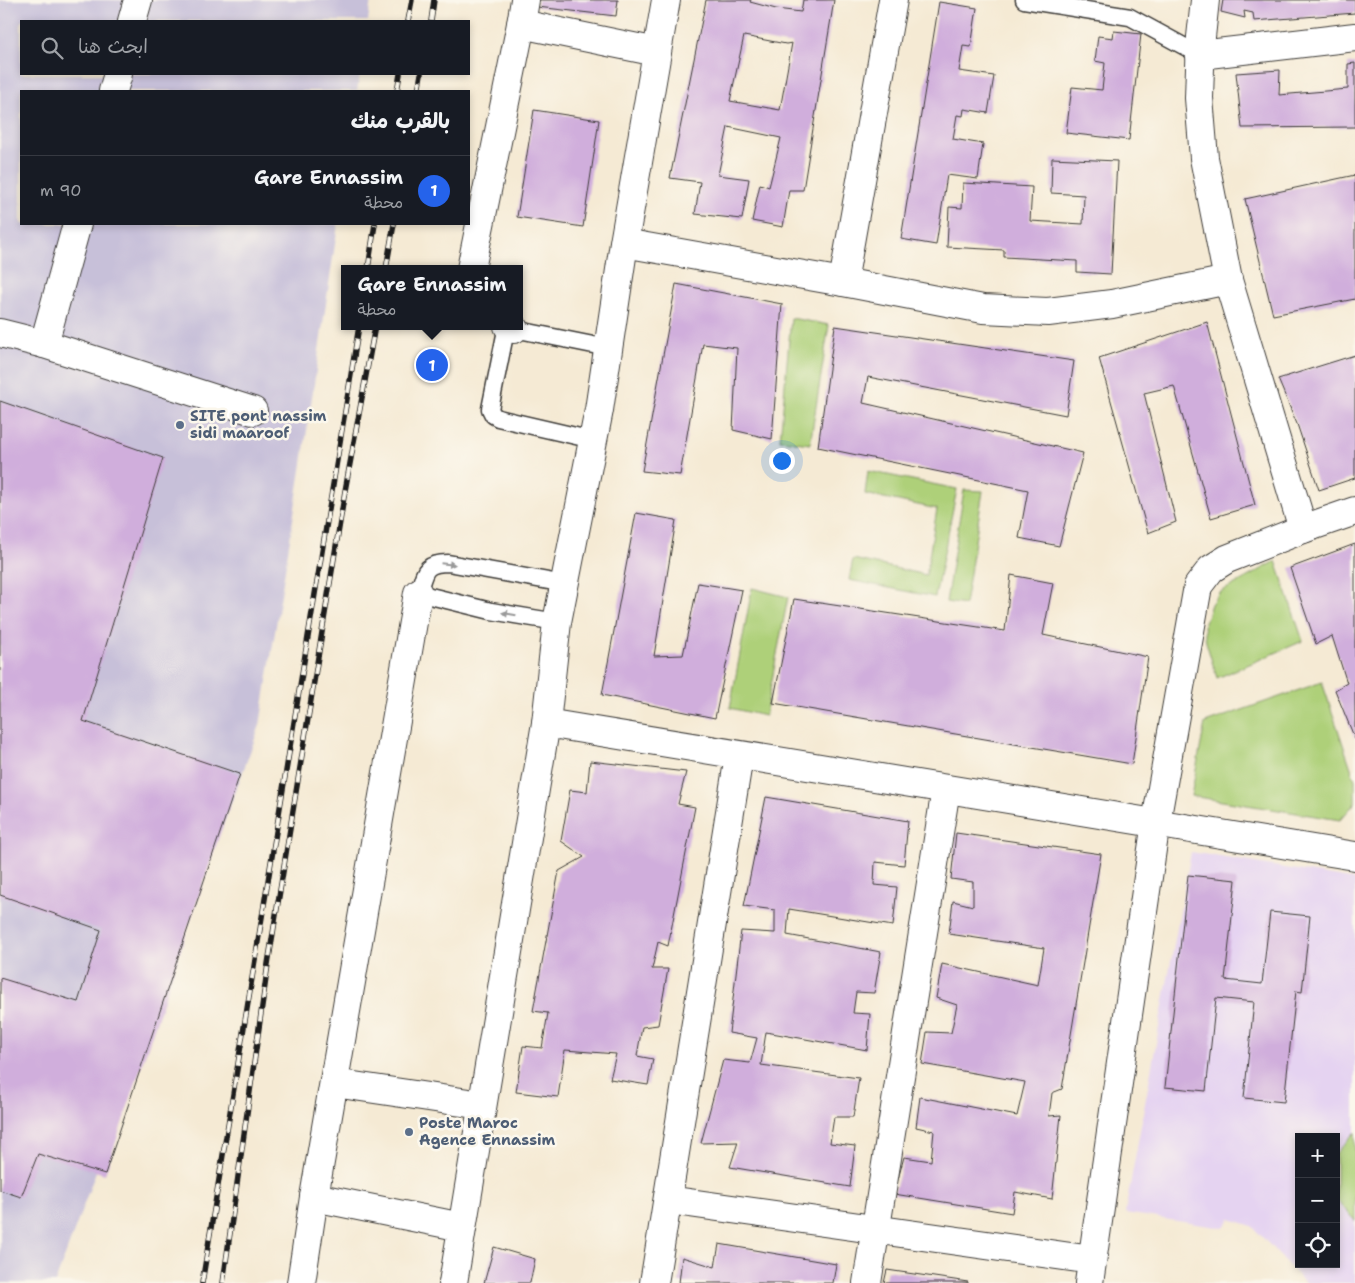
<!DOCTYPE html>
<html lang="ar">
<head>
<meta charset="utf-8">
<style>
	:root { --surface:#171b24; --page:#20242c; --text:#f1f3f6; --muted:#9ea1a6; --line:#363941; --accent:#2563eb }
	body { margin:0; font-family:"Shantell Sans","Playpen Sans Arabic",sans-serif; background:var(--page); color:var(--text); direction:rtl }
	.controls { position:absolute; right:15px; bottom:15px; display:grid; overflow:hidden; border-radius:0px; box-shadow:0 2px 8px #0003 }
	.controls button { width:45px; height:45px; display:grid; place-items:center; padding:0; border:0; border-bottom:1px solid var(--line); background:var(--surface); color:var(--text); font:25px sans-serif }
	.you { position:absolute; left:781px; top:460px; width:18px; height:18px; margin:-12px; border:4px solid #fff; border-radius:50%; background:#1a73e8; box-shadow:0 0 0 8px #1a73e833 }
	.badge { display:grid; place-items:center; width:32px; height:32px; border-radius:50%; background:var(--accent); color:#fff; font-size:16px; font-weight:700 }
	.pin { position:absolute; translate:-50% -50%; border:2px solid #fff; box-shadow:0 1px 5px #0006 }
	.popup { position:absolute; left:341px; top:265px; width:182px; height:65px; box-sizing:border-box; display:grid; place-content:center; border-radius:0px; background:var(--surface); filter:drop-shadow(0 1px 4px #0005); font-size:16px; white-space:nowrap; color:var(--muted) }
	.popup b { font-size:19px; color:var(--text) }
	.popup::after { content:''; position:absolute; left:50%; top:100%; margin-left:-10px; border:10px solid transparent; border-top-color:var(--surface) }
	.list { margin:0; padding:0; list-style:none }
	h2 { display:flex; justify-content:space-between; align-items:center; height:65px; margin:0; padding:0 20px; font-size:21px }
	h2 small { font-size:16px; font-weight:400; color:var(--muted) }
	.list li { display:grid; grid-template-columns:32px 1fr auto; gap:15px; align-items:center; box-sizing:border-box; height:70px; padding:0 20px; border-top:1px solid var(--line) }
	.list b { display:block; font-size:19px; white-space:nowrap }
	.list p { margin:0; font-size:16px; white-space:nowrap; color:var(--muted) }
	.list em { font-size:16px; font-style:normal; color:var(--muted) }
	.icon { flex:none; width:28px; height:28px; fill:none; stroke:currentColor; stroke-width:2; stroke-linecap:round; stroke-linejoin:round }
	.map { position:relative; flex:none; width:1355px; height:1283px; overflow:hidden; direction:ltr }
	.search { position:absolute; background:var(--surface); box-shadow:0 2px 8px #0003; left:20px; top:20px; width:450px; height:55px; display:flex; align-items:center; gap:12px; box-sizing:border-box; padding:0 18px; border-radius:0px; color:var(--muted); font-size:19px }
	.panel { position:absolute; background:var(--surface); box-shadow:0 2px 8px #0003; left:20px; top:90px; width:450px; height:135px; border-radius:0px; direction:rtl }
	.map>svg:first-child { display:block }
	.built { fill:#e5d3f1; fill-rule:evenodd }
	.industrial { fill:#c7c0d9 }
	.green { fill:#aed079; stroke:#65764a }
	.building { fill:#d0aedc; fill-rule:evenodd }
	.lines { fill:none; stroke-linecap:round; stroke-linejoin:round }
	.service-casing { stroke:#3d3b38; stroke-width:19 }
	.minor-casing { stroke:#3d3b38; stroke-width:30 }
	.service { stroke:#fff; stroke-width:16 }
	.minor { stroke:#fff; stroke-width:28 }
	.rail-casing { stroke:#1c1c1c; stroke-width:5.5 }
	.rail { stroke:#fbf7ec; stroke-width:4; stroke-dasharray:11; stroke-linecap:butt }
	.oneway { fill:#999 }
	.service-dot { fill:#5c6f8a; stroke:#fbf7ec; stroke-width:2 }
	.labels { text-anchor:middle; stroke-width:5; stroke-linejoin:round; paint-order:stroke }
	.service-label { font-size:15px; font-weight:bold; fill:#4e5e75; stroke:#fbf7ec; text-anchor:start }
</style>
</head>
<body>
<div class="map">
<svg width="1355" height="1283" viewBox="0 0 1355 1283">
	<rect width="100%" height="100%" fill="#fbf7ec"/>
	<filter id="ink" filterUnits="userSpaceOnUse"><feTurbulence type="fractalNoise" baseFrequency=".02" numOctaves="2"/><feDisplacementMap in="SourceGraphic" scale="10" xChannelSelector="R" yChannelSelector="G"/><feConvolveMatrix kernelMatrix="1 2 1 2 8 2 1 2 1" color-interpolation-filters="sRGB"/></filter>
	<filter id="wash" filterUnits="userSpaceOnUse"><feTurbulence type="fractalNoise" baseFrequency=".0096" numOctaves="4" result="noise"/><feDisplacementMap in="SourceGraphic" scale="20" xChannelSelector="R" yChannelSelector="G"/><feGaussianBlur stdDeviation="1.12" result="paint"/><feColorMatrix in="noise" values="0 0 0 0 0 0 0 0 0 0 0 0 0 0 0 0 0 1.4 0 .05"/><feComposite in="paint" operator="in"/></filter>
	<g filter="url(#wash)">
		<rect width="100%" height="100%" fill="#f5ead4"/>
		<path class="built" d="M1191 852 1355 880V1283H1305L1252 1226 1230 1219 1223 1228 1125 1213ZM1299 1137H1336V1264H1299Z"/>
		<polygon class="industrial" points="0,0 371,0 368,21 21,21 21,74 360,74 357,91 21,91 21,224 338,224 301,470 260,725 55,1283 0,1283"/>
		<g class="green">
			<polygon points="791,318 829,325 810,444 780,440"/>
			<polygon points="868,471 957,489 935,597 849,580 853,559 926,575 937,509 865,494"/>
			<polygon points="964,490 983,491 965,605 946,602"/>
			<polygon points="1276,561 1303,641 1217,678 1206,642 1204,626 1211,604 1219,593"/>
			<polygon points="752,588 788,597 765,716 730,708"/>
			<polygon points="1322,682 1355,780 1355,803 1340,820 1191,796 1205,723"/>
			<polygon points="1355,1132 1355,1221 1336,1199 1336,1153"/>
		</g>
		<g id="blocks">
			<g class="building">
				<polygon points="538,0 618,0 616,16 537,7"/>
				<path d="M706 0H751L750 2 776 9 801 12 803 0H834L803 190H789L783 227 752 221 760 184 769 187 781 138 728 127 718 175 749 179 742 219 695 214 700 182 670 178ZM744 36 786 44 792 43 780 110 730 101Z"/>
				<polygon points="1223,0 1355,0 1355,13 1254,21 1253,13 1244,11 1245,18 1221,12"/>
				<polygon points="939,2 977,8 971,47 963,46 959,71 994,76 988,113 964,109 963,116 957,115 953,139 983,144 978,179 947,175 936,245 901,239"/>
				<polygon points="1114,31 1141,34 1129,140 1066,133 1072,87 1102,90 1105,63 1095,61 1098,36 1113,38"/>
				<polygon points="1355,63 1355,127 1242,128 1236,73 1280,70 1279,95 1348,89 1348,64"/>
				<polygon points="534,110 599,120 583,227 517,217"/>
				<polygon points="1052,158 1117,161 1111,274 1077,272 1077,261 1004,257 1004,250 947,247 949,207 962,208 963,183 1032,187 1030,221 1083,224 1084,195 1051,193"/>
				<polygon points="1355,175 1355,299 1273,315 1245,199"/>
				<polygon points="676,284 782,304 772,439 733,430 737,348 703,344 680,475 642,471"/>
				<polygon points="1207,322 1255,505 1211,518 1174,386 1144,393 1176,522 1148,533 1099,358"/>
				<polygon points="835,326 1074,361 1066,415 868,377 863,403 1083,453 1059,546 1019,538 1028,490 818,447"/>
				<polygon points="1355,355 1355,478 1319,490 1297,424 1278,379"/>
				<polygon points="0,401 163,458 83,721 240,774 105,1174 38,1154 21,1197 0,1190 0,978 78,1002 101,930 0,895"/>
				<polygon points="636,513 676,520 654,656 683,655 698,583 742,590 715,718 602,695"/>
				<polygon points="1355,544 1355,739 1335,690 1347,683 1332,636 1316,644 1290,568"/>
				<polygon points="1011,575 1053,583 1043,635 1148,657 1132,764 773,703 794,599 1005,631"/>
				<polygon points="590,761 686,772 678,804 695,807 668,946 658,942 652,969 668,969 658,1025 642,1027 637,1056 653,1059 648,1085 610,1079 616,1054 565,1050 558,1097 516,1092 523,1046 542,1048 548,1013 533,1011 559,871 584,857 561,841 570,790 587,792"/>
				<polygon points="766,797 908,821 904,865 875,862 874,885 897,887 893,926 789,909 787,935 881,952 874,993 856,992 853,1013 870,1014 867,1050 766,1032 761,1065 859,1078 853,1117 834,1117 830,1143 855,1146 850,1187 730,1167 738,1142 701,1143 723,1060 750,1063 757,1038 729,1033 741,931 775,933 775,910 744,906"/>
				<polygon points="956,833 1101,854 1062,1089 1052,1093 1049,1116 1061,1115 1052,1199 1015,1192 1012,1213 894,1194 904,1157 931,1161 934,1131 916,1127 920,1097 1017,1116 1025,1082 922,1064 927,1032 951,1033 957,1005 936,998 942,964 1038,985 1044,948 949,934 953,901 973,906 973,882 951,879"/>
				<polygon points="1188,875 1236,880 1225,980 1262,984 1270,912 1310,916 1302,992 1296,991 1284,1102 1244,1098 1254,1002 1216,998 1206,1091 1165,1087"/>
				<polygon points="719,1244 836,1264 833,1283 679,1283 682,1257 715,1267"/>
				<polygon points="494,1247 535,1259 530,1283 484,1283"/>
				<polygon points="887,1270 968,1282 968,1283 884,1283"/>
			</g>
		</g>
	</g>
	<g filter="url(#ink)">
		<use href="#blocks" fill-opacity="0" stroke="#3d3b38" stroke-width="1"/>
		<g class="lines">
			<defs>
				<g id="service">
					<polyline points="1024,0 1130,17 1200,55"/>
					<polyline points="593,440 498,418 493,415 490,409 505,335 514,329 608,348"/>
					<path d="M557 622 491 611 418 593C425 573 423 563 448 563L565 584"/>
				</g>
				<g id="minor">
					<polyline points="525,0 521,24 657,52"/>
					<polyline points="1205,0 1201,37 1199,98 1204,158 1228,280"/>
					<polyline points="132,21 138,0"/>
					<polyline points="1200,55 1355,37"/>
					<polyline points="113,91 118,74"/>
					<polyline points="624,243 843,282 983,309 1048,312 1112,304 1228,280 1303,529"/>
					<polyline points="471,269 521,24"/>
					<polyline points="843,282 893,0"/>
					<polyline points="508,326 514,329"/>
					<polyline points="0,333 44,344 253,411"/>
					<polyline points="44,344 77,224"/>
					<path d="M546 723C815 769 1085 810 1355 856"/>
					<polyline points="334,1083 482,1105"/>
					<polyline points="314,1197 462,1227"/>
					<polyline points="668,1200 1092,1260"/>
					<polyline points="301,1283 314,1197 418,593"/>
					<polyline points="453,1283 546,723 557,622 599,410 624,243 666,0"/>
					<polyline points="654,1283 739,756"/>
					<polyline points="867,1283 946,789"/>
					<polyline points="1089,1283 1156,822 1198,586 1211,569 1227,559 1303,529 1355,511"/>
				</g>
			</defs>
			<use href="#service" class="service-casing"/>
			<use href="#minor" class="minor-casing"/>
			<use href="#service" class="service"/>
			<use href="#minor" class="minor"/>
			<defs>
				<g id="rail">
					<polyline points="408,21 412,0"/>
					<polyline points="431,21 434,0"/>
					<polyline points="397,91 400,74"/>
					<polyline points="418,91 421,74"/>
					<polyline points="368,269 375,224"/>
					<polyline points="386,269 394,224"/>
					<polyline points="202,1283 359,326"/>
					<polyline points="223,1283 268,964 345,491 375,326"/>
				</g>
			</defs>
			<use href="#rail" class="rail-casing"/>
			<use href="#rail" class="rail"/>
		</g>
		<defs><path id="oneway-solid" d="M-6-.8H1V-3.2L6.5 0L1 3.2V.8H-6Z" transform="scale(1.25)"/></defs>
		<g class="oneway">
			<use href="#oneway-solid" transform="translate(448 564) rotate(6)"/>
			<use href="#oneway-solid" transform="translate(509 614) rotate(-170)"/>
		</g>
	</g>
	<g class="service-dot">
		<circle cx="180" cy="425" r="5"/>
		<circle cx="409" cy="1132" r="5"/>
	</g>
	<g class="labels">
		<g class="service-label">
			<text x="190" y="421">SITE pont nassim<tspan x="190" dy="17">sidi maaroof</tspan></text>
			<text x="419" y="1128">Poste Maroc<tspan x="419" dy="17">Agence Ennassim</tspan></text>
		</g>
	</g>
</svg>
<div class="controls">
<button>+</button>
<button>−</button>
<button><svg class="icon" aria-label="locate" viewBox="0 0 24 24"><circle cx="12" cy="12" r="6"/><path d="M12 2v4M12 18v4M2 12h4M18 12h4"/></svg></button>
</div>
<div class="you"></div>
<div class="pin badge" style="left:432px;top:365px">1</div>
<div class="popup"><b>Gare Ennassim</b>محطة</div>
<div class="search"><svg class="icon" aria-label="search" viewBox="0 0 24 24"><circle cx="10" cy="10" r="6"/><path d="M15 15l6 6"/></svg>ابحث هنا</div>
<section class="panel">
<h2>بالقرب منك<small></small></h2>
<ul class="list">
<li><span class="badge">1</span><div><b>Gare Ennassim</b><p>محطة</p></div><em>90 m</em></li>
</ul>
</section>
</div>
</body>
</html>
